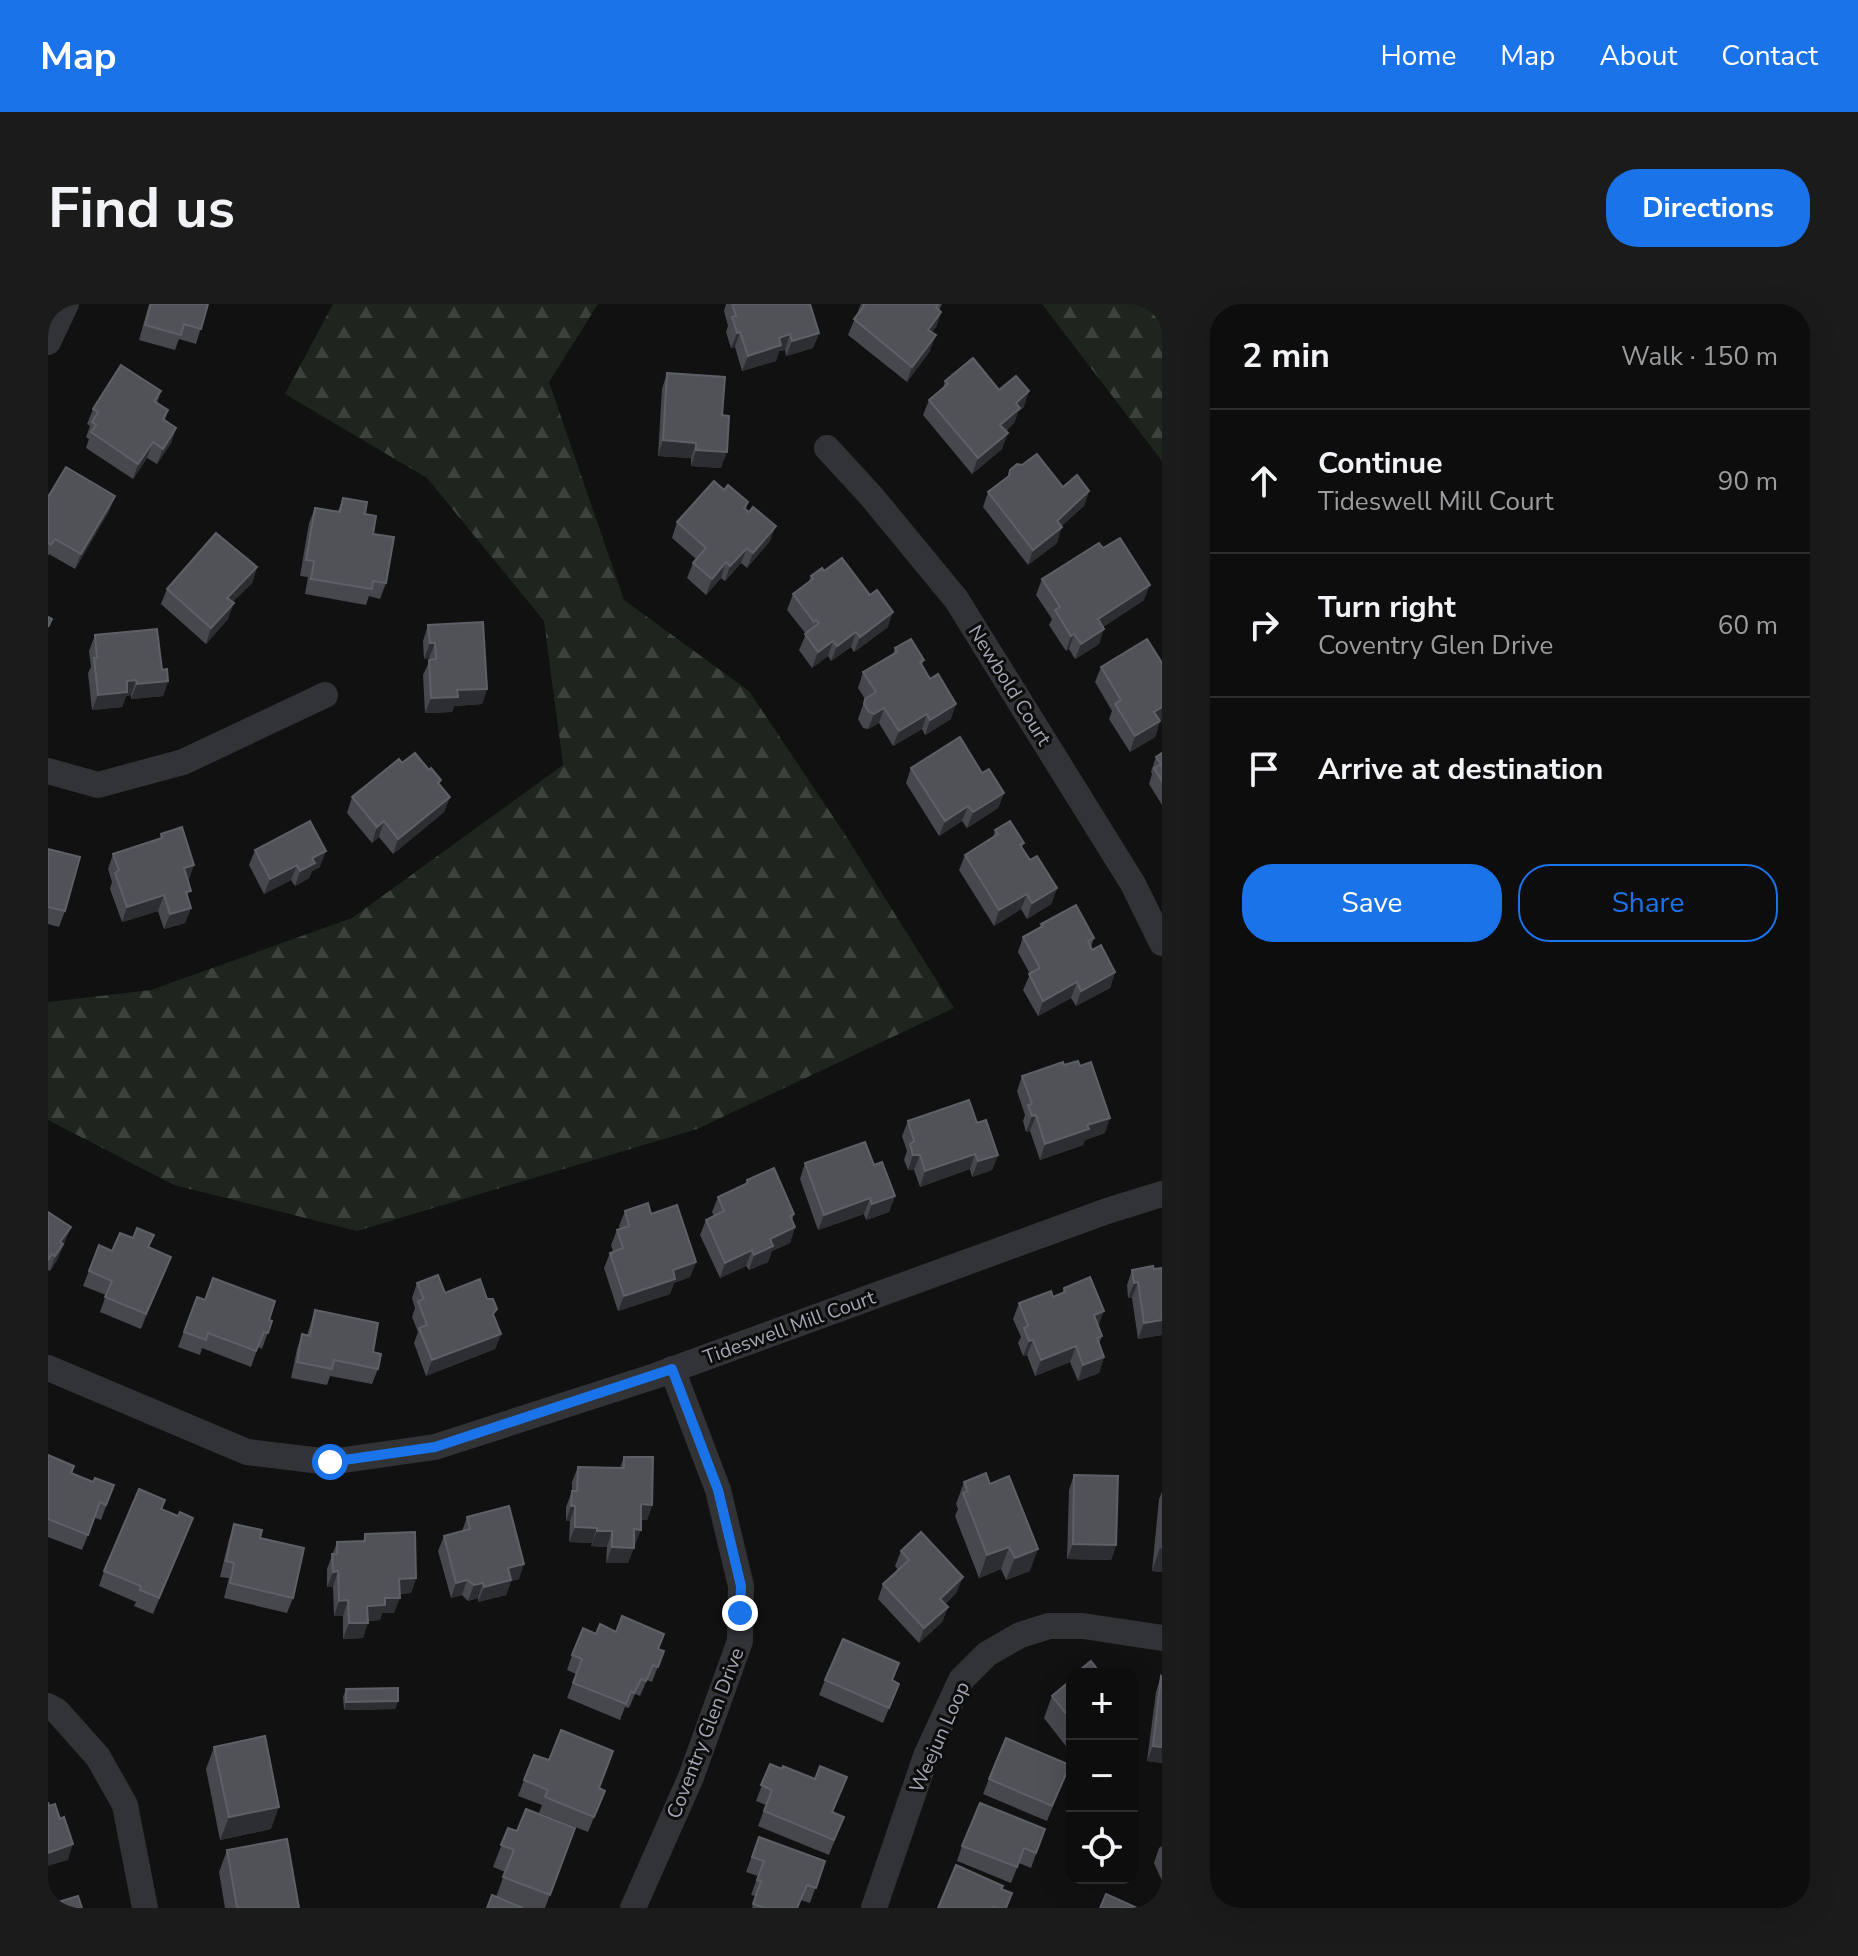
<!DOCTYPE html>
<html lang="en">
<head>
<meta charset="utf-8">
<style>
	:root { --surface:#0d0d0e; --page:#1b1b1c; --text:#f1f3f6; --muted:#9a9c9e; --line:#2d2d2e; --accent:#1a73e8 }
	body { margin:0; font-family:"Nunito Sans",sans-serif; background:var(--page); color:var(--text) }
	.controls { position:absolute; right:24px; bottom:24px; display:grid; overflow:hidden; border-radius:16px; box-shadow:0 8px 32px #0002 }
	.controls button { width:72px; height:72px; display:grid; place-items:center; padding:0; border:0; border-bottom:2px solid var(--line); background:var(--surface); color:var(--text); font:40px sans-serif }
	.stop { position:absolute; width:24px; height:24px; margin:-18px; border:6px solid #1a73e8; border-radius:50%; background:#fff }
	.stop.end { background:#1a73e8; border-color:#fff; box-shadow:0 2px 8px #0008 }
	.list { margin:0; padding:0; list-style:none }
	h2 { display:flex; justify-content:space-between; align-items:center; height:104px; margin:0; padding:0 32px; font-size:34px }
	h2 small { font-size:26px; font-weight:400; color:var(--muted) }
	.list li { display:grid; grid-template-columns:52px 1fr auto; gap:24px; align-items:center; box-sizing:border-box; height:144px; padding:0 32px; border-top:2px solid var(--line) }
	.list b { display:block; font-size:30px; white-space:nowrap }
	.list p { margin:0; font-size:26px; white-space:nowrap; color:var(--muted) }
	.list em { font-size:26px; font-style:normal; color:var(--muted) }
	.actions { display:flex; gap:16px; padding:24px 32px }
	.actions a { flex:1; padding:18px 0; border:2px solid var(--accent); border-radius:32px; text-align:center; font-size:28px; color:var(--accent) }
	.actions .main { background:var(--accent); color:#fff }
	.icon { flex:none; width:44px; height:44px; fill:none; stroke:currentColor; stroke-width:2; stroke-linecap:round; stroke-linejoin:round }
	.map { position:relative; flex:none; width:1114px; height:1604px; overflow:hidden; border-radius:32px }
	header { display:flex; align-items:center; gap:48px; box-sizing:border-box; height:112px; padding:0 40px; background:var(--accent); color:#fff }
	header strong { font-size:38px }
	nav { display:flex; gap:44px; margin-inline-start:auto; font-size:28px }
	.intro { display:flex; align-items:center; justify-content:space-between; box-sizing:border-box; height:192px; padding:0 48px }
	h1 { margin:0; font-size:56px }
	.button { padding:20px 36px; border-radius:32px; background:var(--accent); color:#fff; font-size:28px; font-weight:700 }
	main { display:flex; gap:48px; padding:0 48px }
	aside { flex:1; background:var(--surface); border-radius:32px; box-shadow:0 8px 32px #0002 }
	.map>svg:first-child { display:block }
	.forest { fill:url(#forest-firs) }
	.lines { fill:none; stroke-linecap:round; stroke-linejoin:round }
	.street { stroke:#323337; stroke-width:26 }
	.wall { fill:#47484d }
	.shaded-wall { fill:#2d2e31 }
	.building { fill:#515258; stroke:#5d6066; stroke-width:2 }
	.route { stroke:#1a73e8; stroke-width:10 }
	.labels { text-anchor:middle; stroke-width:6; stroke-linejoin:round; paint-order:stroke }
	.street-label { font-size:20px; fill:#a2a7b3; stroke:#0c0c0d }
</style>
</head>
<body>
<header>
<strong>Map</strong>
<nav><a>Home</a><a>Map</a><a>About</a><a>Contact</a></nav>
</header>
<div class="intro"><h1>Find us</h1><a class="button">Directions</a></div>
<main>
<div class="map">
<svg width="1114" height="1604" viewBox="0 0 1114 1604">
	<defs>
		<pattern id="forest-firs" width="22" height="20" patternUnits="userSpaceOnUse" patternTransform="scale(2)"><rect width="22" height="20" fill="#1d251e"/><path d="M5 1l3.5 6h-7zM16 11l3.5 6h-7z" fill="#3b423c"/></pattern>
	</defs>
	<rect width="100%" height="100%" fill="#111112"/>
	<g class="forest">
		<polygon points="285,0 550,0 501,78 576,296 701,387 796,529 906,704 649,825 309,927 126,881 0,816 0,698 103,686 304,614 515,461 496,317 379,174 237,90"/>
		<polygon points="994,0 1114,0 1114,157"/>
	</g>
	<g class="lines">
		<g class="street">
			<polyline points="0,38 18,0"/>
			<polyline points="779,144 824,193 908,295 1085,580 1114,639"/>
			<polyline points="0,467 50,481 135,458 277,391"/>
			<polyline points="0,1064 199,1148 282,1158 387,1143 607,1072 1059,907 1114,890"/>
			<polyline points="0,1402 9,1407 50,1453 77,1501 97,1604"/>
			<polyline points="585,1604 643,1473 692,1337 693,1282 670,1186 624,1065"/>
			<polyline points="826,1604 878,1452 913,1376 939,1350 972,1331 1001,1322 1035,1322 1114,1334"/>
		</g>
	</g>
	<g class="wall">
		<polygon points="101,0 160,0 148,40 131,35 127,46 91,36"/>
		<polygon points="678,0 762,0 771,29 765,44 738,52 737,46 731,47 728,57 694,67 687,43 683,44 678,28 680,22 676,7"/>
		<polygon points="813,0 894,0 891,6 893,8 888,23 884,28 882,47 859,78 800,31"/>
		<polygon points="619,69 674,111 673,164 643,162 643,154 610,152 614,85"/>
		<polygon points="897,77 976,103 970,108 966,119 958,127 954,145 924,170 875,111 881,96 895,84"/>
		<polygon points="113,87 109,99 120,106 117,116 128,124 123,139 109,160 99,154 85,175 38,144 41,135 38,133 42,122 39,120 45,105"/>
		<polygon points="962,166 1015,183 1041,187 1036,202 1013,222 1009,239 980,261 935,203 940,188 959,174"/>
		<polygon points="676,186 700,198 698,205 722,237 699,264 693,259 677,277 673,274 658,291 639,274 645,259 648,255 624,234 629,218"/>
		<polygon points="67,192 61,207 27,265 1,250 0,252 0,193"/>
		<polygon points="295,194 317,210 325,230 338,279 332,295 321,292 318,301 257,290 260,273 252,272 261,219 267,204 290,207"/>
		<polygon points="209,263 204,279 184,298 180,315 158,340 113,300 119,285"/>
		<polygon points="776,267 840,323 806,348 803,343 783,357 780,352 764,364 751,346 758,330 739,306 745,290 760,279 763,272"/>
		<polygon points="994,275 1096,296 1055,323 1051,340 1027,355 1021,345 1018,347 1001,321 1004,315 988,291"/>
		<polygon points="380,321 439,385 434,400 406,402 404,408 377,409 375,371 382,356 381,354 376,355 375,337"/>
		<polygon points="47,331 114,366 120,377 115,392 83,395 83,391 78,392 74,403 44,406 40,369 43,363 41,347"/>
		<polygon points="847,344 876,356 874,361 903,415 877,431 874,425 845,442 831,419 820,425 815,424 810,415 817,395 810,384 815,368 845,350"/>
		<polygon points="1053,363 1112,417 1107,433 1082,448 1061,415 1064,407 1047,378"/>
		<polygon points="1114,449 1114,501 1101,480 1104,470 1103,468 1108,453"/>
		<polygon points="354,459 381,466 393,476 391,480 402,493 396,508 345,550 331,533 324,539 299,509 304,493"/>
		<polygon points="863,464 934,469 956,489 950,504 919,524 914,517 891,532 858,479"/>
		<polygon points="947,526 976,539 974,543 982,556 1009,584 1003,600 979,615 973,605 946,622 911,566 917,551 945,534"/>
		<polygon points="113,530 141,576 140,577 140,594 143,604 137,619 116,625 110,607 74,618 62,585 64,578 60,565 65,550 112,535"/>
		<polygon points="0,545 17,607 11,623 0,620"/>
		<polygon points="207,546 272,563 264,567 261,574 247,582 243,576 216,590 201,561"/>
		<polygon points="993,620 1046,634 1043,643 1044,646 1067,668 1062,684 1028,702 1023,694 990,712 975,686 982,670 970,648 975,633 992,624"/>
		<polygon points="1016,761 1057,829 1037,836 1035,841 992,856 982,827 978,828 975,817 977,811 969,787 974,772"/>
		<polygon points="860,817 929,819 950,851 944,866 924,873 922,865 872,883 866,866 860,866 856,856 859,847 854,832"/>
		<polygon points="757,859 826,861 847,892 841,908 818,916 816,910 770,926 752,875"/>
		<polygon points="699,876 746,910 744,917 747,923 742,939 724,947 720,958 701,966 698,962 672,974 652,931 658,916 666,912 664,908 670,893 697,880"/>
		<polygon points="577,907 603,910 648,958 642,973 626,979 622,990 570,1007 556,964 562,949 565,947 563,941 569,926 572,925 571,922"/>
		<polygon points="0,908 23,923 9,956 2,967 0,966"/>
		<polygon points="106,931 101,943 123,953 93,1025 52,1008 58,991 35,982 51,941 64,947 85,934"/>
		<polygon points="1084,966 1114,1031 1090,1035 1084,994 1080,994 1079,981"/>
		<polygon points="369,979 397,989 446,1013 453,1030 447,1045 378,1072 366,1039 370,1028 364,1013 367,1004 364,994"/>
		<polygon points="1016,984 1050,1023 1054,1032 1051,1040 1056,1053 1051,1069 1030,1077 1022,1058 987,1072 979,1051 975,1052 970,1039 973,1033 965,1015 971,999 1005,993 1014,990"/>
		<polygon points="149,993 224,1017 214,1045 210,1043 203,1063 154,1044 152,1051 130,1043"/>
		<polygon points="267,1006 325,1048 330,1065 324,1080 282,1072 279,1081 243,1074 249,1045 254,1030 259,1031"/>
		<polygon points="0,1151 26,1162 24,1169 45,1178 66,1181 53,1216 47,1214 34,1246 0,1233"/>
		<polygon points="576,1153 604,1201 599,1216 593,1216 587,1241 586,1241 580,1259 558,1259 559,1243 543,1242 544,1239 521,1238 522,1217 518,1217 518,1203 524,1187 524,1178 530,1163 572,1164"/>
		<polygon points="1026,1171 1068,1241 1063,1256 1019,1255 1021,1186"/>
		<polygon points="916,1178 942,1180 982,1267 958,1276 953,1265 931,1274 907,1212 910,1205 908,1200"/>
		<polygon points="1114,1188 1114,1268 1104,1267 1111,1195"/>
		<polygon points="113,1205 139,1229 105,1310 86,1302 88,1298 51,1282 56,1267"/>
		<polygon points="419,1213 471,1275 463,1277 458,1291 430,1298 430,1294 420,1297 414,1291 403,1294 390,1247 396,1232 414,1227"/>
		<polygon points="186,1220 212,1234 245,1294 239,1309 176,1294 181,1274 172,1273 181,1235"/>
		<polygon points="317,1230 368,1274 363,1289 351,1290 346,1309 334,1309 332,1316 320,1317 315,1334 295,1335 295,1312 286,1312 285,1283 279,1283 279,1265 289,1238 315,1237"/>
		<polygon points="853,1247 909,1288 897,1300 900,1303 894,1318 871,1339 830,1295 835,1280 850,1266 847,1262"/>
		<polygon points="548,1330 616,1347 604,1378 599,1376 592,1392 587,1390 581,1404 577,1403 572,1416 519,1394 528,1370 519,1366 524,1351"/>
		<polygon points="1024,1372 1024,1450 996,1414 1004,1392 1020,1379 1022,1374"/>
		<polygon points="1113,1372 1114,1459 1099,1457 1108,1388"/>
		<polygon points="777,1376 845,1377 851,1380 835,1419 771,1391"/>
		<polygon points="298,1385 350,1397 347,1405 296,1406 295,1393"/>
		<polygon points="166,1443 223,1525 172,1536 158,1465"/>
		<polygon points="722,1460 767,1475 799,1473 785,1508 796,1513 781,1551 710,1522 718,1501 708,1497"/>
		<polygon points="1022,1461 999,1517 935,1490 941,1475"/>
		<polygon points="476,1476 557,1487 540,1528 491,1509 494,1501 470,1492"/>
		<polygon points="460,1524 469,1527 527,1524 497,1604 439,1604 448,1593 457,1568 445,1563"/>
		<polygon points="997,1525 983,1564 971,1559 963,1579 909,1557 914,1542"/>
		<polygon points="711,1533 777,1557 762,1599 753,1596 750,1604 704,1604 708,1592 703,1591 710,1572 698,1568"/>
		<polygon points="1114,1542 1114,1577 1106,1559 1111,1544"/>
		<polygon points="179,1546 251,1604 177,1604 171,1568"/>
	</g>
	<g class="shaded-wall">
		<polygon points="893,8 888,23 875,41 880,26"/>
		<polygon points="692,28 687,43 683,44 689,29"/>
		<polygon points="771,29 765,44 738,52 744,37"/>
		<polygon points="742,30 737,46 731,47 728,57 694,67 700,52 731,34"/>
		<polygon points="888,31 882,47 859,78 864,63"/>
		<polygon points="981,87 976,103 970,108 966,119 947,136 952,121 968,99"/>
		<polygon points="128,124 123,139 109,160 115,145"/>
		<polygon points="960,129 954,145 924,170 930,154"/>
		<polygon points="615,136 648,139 643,154 610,152"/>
		<polygon points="105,138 99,154 85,175 90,160"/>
		<polygon points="648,146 679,148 673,164 643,162"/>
		<polygon points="1041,187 1036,202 1004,231 1014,223 1009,239 980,261 985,246 1009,217"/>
		<polygon points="67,192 61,207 27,265 33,250"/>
		<polygon points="728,222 722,237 699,264 705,249"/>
		<polygon points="699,244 693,259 677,277 682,262"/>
		<polygon points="678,258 673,274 658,291 664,275"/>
		<polygon points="209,263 204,279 174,309 179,294"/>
		<polygon points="1102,281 1096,296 1044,330 1050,315"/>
		<polygon points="186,299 180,315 158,340 163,324"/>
		<polygon points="845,308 840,323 806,348 812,333"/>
		<polygon points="1056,325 1051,340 1027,355 1033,340"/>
		<polygon points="808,328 803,343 783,357 789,342"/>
		<polygon points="1026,330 1021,345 1018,347 1023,332"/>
		<polygon points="785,337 780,352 764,364 770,348"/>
		<polygon points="382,339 387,339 381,354 376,355"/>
		<polygon points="88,376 83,391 78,392 74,403 44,406 50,391 79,377"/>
		<polygon points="120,377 115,392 83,395 89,380"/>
		<polygon points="439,385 434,400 406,402 404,408 377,409 383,394 409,386"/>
		<polygon points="908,400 903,415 877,431 882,416"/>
		<polygon points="1114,403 1114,415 1101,423 1106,408"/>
		<polygon points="836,404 831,419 820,425 826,410"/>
		<polygon points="879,410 874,425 845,442 851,427"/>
		<polygon points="1112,417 1107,433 1082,448 1087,432"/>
		<polygon points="956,489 950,504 919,524 925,508"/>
		<polygon points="402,493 396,508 345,550 350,535"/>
		<polygon points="920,502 914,517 891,532 897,517"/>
		<polygon points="336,517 331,533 324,539 329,523"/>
		<polygon points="278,547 272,563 264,567 261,574 247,582 252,567 264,554"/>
		<polygon points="146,561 141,576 130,580 136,564"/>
		<polygon points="249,561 243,576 216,590 222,575"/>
		<polygon points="1009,584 1003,600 979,615 984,599"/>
		<polygon points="979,590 973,605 946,622 951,606"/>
		<polygon points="116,591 110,607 74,618 79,603"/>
		<polygon points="143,604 137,619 116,625 122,610"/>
		<polygon points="1067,668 1062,684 1028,702 1033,687"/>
		<polygon points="1029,678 1023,694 990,712 995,697"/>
		<polygon points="988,811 982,827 978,828 984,812"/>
		<polygon points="1062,814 1057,829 1037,836 1035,841 992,856 997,840 1039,821"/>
		<polygon points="927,850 922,865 872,883 877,867"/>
		<polygon points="865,851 872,851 866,866 860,866"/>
		<polygon points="950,851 944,866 924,873 930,857"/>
		<polygon points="847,892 841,908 818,916 824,900"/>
		<polygon points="822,894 816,910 770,926 776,911"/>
		<polygon points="23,923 9,956 2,967 12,938"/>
		<polygon points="747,923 742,939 724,947 720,958 701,966 706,951 722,935"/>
		<polygon points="704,946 698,962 672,974 677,959"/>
		<polygon points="123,953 117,968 93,1025 98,1010"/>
		<polygon points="648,958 642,973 626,979 622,990 570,1007 576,992 625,966"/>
		<polygon points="1090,978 1084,994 1080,994 1086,979"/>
		<polygon points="1056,1007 1050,1023 1046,1011"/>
		<polygon points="1114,1016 1114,1031 1090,1035 1096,1019"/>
		<polygon points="453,1030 447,1045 378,1072 384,1056"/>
		<polygon points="985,1036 979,1051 975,1052 981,1037"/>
		<polygon points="1028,1042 1022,1058 987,1072 993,1056"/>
		<polygon points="1056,1053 1051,1069 1030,1077 1035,1061"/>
		<polygon points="593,1200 604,1201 599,1216 588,1216"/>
		<polygon points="523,1202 527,1202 522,1217 518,1217"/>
		<polygon points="527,1223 549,1224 544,1239 521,1238"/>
		<polygon points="586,1225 593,1226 587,1241 581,1241"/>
		<polygon points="549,1227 564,1227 559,1243 543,1242"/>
		<polygon points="1025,1240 1068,1241 1063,1256 1019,1255"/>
		<polygon points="564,1243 586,1244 580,1259 558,1259"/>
		<polygon points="961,1243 953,1265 931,1274 939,1251"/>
		<polygon points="1112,1244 1114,1245 1114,1268 1104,1267"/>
		<polygon points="990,1245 982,1267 958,1276 967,1254"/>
		<polygon points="476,1260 471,1275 463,1277 458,1291 430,1298 436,1283 460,1264"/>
		<polygon points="290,1267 285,1283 279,1283 285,1268"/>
		<polygon points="915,1273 909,1288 886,1310 892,1295"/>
		<polygon points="368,1274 363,1289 345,1290 351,1275"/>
		<polygon points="419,1276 414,1291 403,1294 408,1279"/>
		<polygon points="435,1279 430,1294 420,1297 426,1281"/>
		<polygon points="337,1294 352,1294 346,1309 334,1309 332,1316 314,1317 319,1302"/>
		<polygon points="300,1296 295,1312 286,1312 291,1297"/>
		<polygon points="900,1303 894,1318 871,1339 876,1324"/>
		<polygon points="301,1319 320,1319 315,1334 295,1335"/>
		<polygon points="350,1397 347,1405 296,1406 298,1398"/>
		<polygon points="1105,1442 1114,1443 1114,1459 1099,1457"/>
		<polygon points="231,1503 223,1525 172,1536 181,1513"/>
		<polygon points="25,1540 20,1556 0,1562 0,1549"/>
	</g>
	<g class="building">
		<polygon points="103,0 160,0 153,25 136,20 133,31 97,21"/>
		<polygon points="684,0 762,0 771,29 744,37 742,30 731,34 733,41 700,52 692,28 689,29 684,13 688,12"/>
		<polygon points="815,0 890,0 888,3 893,8 880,26 888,31 864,63 806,15 816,2"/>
		<polygon points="925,54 951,86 968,72 981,87 968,99 972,104 952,121 960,129 930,154 881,96 900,80 897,77"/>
		<polygon points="73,61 113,87 106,97 120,106 115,115 128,124 115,145 105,138 90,160 43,128 48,121 44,118 50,108 45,105"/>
		<polygon points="619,69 677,73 674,111 681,112 679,148 648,146 648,139 615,136"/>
		<polygon points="989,150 1015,183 1029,171 1041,187 1009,217 1014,223 985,246 940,188 961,172 962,166 969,160 974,161"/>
		<polygon points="18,163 67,192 33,250 7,235 3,241 0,239 0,193"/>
		<polygon points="666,177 676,186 680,181 700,198 696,204 701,208 705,203 728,222 705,249 699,244 682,262 678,258 664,275 645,259 658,244 629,218"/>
		<polygon points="295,194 319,198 317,210 328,212 325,230 346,233 338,279 325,277 324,285 263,275 266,257 258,256 267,204 292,208"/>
		<polygon points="168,229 209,263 179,294 186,299 163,324 119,285"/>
		<polygon points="1072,234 1102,281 1050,315 1056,325 1033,340 1026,330 1023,332 1007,306 1012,303 994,275 1051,239 1055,244"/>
		<polygon points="794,254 822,291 829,286 845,308 812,333 808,328 789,342 785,337 770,348 757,330 771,319 768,316 766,318 745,290 765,275 763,272 774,264 776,267"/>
		<polygon points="0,313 4,315 0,323"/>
		<polygon points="435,318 439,385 409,386 410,393 383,394 381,356 388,355 387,339 382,339 380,321"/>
		<polygon points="109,325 114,366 119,365 120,377 89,380 88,376 79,377 79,388 50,391 46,354 49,354 47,331"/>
		<polygon points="863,335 876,356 872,358 882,375 890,370 908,400 882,416 879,410 851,427 836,404 826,410 821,408 816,400 817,395 828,388 815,368 849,348 847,344"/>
		<polygon points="1099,335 1114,359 1114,403 1106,408 1112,417 1087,432 1067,400 1073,396 1053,363"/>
		<polygon points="912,433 934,469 941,465 956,489 925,508 920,502 897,517 863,464"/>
		<polygon points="367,449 381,466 383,464 393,476 390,479 402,493 350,535 336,517 329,523 304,493 351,455 354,459"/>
		<polygon points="1114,449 1114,477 1106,464 1113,460 1108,453"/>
		<polygon points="262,517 278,547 264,554 267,559 252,567 249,561 222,575 207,546"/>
		<polygon points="962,517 976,539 972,541 982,556 989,552 1009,584 984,599 979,590 951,606 917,551 950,530 947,526"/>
		<polygon points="134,523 146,561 136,564 143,587 138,588 143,604 122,610 116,591 79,603 67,569 71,566 65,550 114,534 113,530"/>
		<polygon points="0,545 32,553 17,607 0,603"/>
		<polygon points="1028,601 1046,634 1040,637 1044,646 1053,641 1067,668 1033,687 1029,678 995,697 981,670 992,664 975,633 995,622 993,620"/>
		<polygon points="1030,757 1032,762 1043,758 1062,814 1039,821 1041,825 997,840 988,811 984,812 980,801 984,800 974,772 1015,758 1016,761"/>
		<polygon points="921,796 929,819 938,816 950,851 930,857 927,850 877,867 872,851 865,851 862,840 866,837 860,817"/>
		<polygon points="817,838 826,861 834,858 847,892 824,900 822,894 776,911 757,859"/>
		<polygon points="726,864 746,910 742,912 747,923 722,935 725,942 706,951 704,946 677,959 658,916 676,907 670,893 700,879 699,876"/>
		<polygon points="600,899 603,910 629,901 648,958 625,966 627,975 576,992 562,949 575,944 569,926 581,922 577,907"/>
		<polygon points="0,908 23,923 12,938 15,940 7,952 4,950 0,956"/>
		<polygon points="89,924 106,931 100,943 123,953 98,1010 57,993 64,977 41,967 51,941 64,947 72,929 85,934"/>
		<polygon points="1105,962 1106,965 1114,964 1114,1016 1096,1019 1090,978 1086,979 1084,966"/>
		<polygon points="390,971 397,989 432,975 439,995 445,995 449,1005 445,1010 453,1030 384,1056 371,1024 379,1021 370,997 376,995 369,979"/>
		<polygon points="1042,973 1056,1007 1046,1011 1054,1032 1049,1034 1056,1053 1035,1061 1028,1042 993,1056 985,1036 981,1037 976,1024 980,1022 971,999 1003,987 1005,993 1017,988 1016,984"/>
		<polygon points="165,974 227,997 221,1016 224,1017 220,1029 216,1028 208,1047 160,1029 158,1036 136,1028 149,993 157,996"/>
		<polygon points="267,1006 330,1019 325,1048 333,1050 330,1065 286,1056 284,1065 249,1058 254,1030 262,1032"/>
		<polygon points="0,1151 26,1162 23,1169 45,1178 47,1174 66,1181 58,1201 52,1198 40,1231 0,1215"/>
		<polygon points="576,1153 605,1153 604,1201 593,1200 593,1226 586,1225 586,1244 564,1243 564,1227 549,1227 549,1224 527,1223 527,1202 523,1202 524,1187 529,1187 530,1163 576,1164"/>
		<polygon points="938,1169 942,1180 961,1172 990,1245 967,1254 961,1243 939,1251 915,1189 920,1187 916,1178"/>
		<polygon points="1026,1171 1070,1172 1068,1241 1025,1240"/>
		<polygon points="91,1185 117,1196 113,1205 130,1212 132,1208 145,1214 111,1294 92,1286 93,1282 56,1267"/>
		<polygon points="461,1202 476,1260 460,1264 463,1276 436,1283 435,1279 426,1281 419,1276 408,1279 396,1232 422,1225 419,1213"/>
		<polygon points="186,1220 214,1226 212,1234 256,1244 245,1294 182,1279 186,1259 178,1257"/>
		<polygon points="367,1228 368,1274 351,1275 352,1294 337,1294 337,1301 319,1302 320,1319 301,1319 300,1296 291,1297 290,1267 285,1268 284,1250 289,1250 289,1238 317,1237 317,1230"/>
		<polygon points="873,1228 915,1273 892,1295 900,1303 876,1324 835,1280 861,1256 853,1247"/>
		<polygon points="574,1312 616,1330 610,1345 616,1347 610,1363 605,1361 598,1377 593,1375 586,1389 583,1387 578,1400 525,1379 534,1355 524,1351 535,1324 548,1330 552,1320 568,1328"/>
		<polygon points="795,1335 851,1359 844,1376 851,1380 841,1404 777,1376"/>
		<polygon points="1043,1357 1053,1370 1027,1370"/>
		<polygon points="1024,1372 1024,1417 1004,1392 1023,1376 1022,1374"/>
		<polygon points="1113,1372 1114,1373 1114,1443 1105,1442"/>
		<polygon points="350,1384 350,1397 298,1398 298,1385"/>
		<polygon points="513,1426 565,1447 551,1484 557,1487 546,1513 497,1493 500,1486 476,1476 486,1451 501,1456"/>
		<polygon points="217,1432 231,1503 181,1513 166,1443"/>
		<polygon points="958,1434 1022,1461 1004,1502 941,1475"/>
		<polygon points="722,1460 734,1465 735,1462 767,1475 772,1462 799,1473 784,1508 796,1513 786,1536 716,1507 724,1486 713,1481"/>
		<polygon points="0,1498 1,1502 7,1500 12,1515 16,1513 25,1540 0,1549"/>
		<polygon points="932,1499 997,1525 988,1549 976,1544 969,1563 914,1542"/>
		<polygon points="478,1505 527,1524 502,1591 455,1573 466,1546 453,1541 460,1524 469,1527"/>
		<polygon points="711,1533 777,1557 768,1584 759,1581 749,1604 716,1604 705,1600 713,1577 709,1576 716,1557 704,1553"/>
		<polygon points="239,1535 251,1604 189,1604 179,1546"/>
		<polygon points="908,1561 955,1582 953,1585 964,1589 958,1604 948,1604 945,1603 945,1604 890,1604"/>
		<polygon points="1058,1590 1089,1604 1052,1604"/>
		<polygon points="444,1591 475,1604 439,1604"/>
		<polygon points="30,1592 34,1604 0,1604 0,1601"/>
	</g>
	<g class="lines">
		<polyline class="route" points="282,1158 387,1143 624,1065 670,1186 693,1282 692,1309"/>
	</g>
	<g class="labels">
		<g class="street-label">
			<text transform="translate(962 381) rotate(58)" y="7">Newbold Court</text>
			<text transform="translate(741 1023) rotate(-20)" y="7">Tideswell Mill Court</text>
			<text transform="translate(657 1429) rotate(-69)" y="7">Coventry Glen Drive</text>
			<text transform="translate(891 1433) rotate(-66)" y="7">Weejun Loop</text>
		</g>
	</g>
</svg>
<div class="controls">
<button>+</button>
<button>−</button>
<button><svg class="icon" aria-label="locate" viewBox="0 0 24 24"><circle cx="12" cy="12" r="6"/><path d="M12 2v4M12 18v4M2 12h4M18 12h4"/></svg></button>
</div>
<div class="stop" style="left:282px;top:1158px"></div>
<div class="stop end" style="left:692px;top:1309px"></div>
</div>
<aside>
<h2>2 min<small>Walk · 150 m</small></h2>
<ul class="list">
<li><svg class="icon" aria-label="ahead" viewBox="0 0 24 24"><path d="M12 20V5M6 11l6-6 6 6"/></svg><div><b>Continue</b><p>Tideswell Mill Court</p></div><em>90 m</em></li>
<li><svg class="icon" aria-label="right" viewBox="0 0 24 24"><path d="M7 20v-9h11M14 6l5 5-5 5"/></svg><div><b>Turn right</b><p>Coventry Glen Drive</p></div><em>60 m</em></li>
<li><svg class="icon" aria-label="arrive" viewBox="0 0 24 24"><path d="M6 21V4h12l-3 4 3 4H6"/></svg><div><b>Arrive at destination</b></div></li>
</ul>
<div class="actions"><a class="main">Save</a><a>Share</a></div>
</aside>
</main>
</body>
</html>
